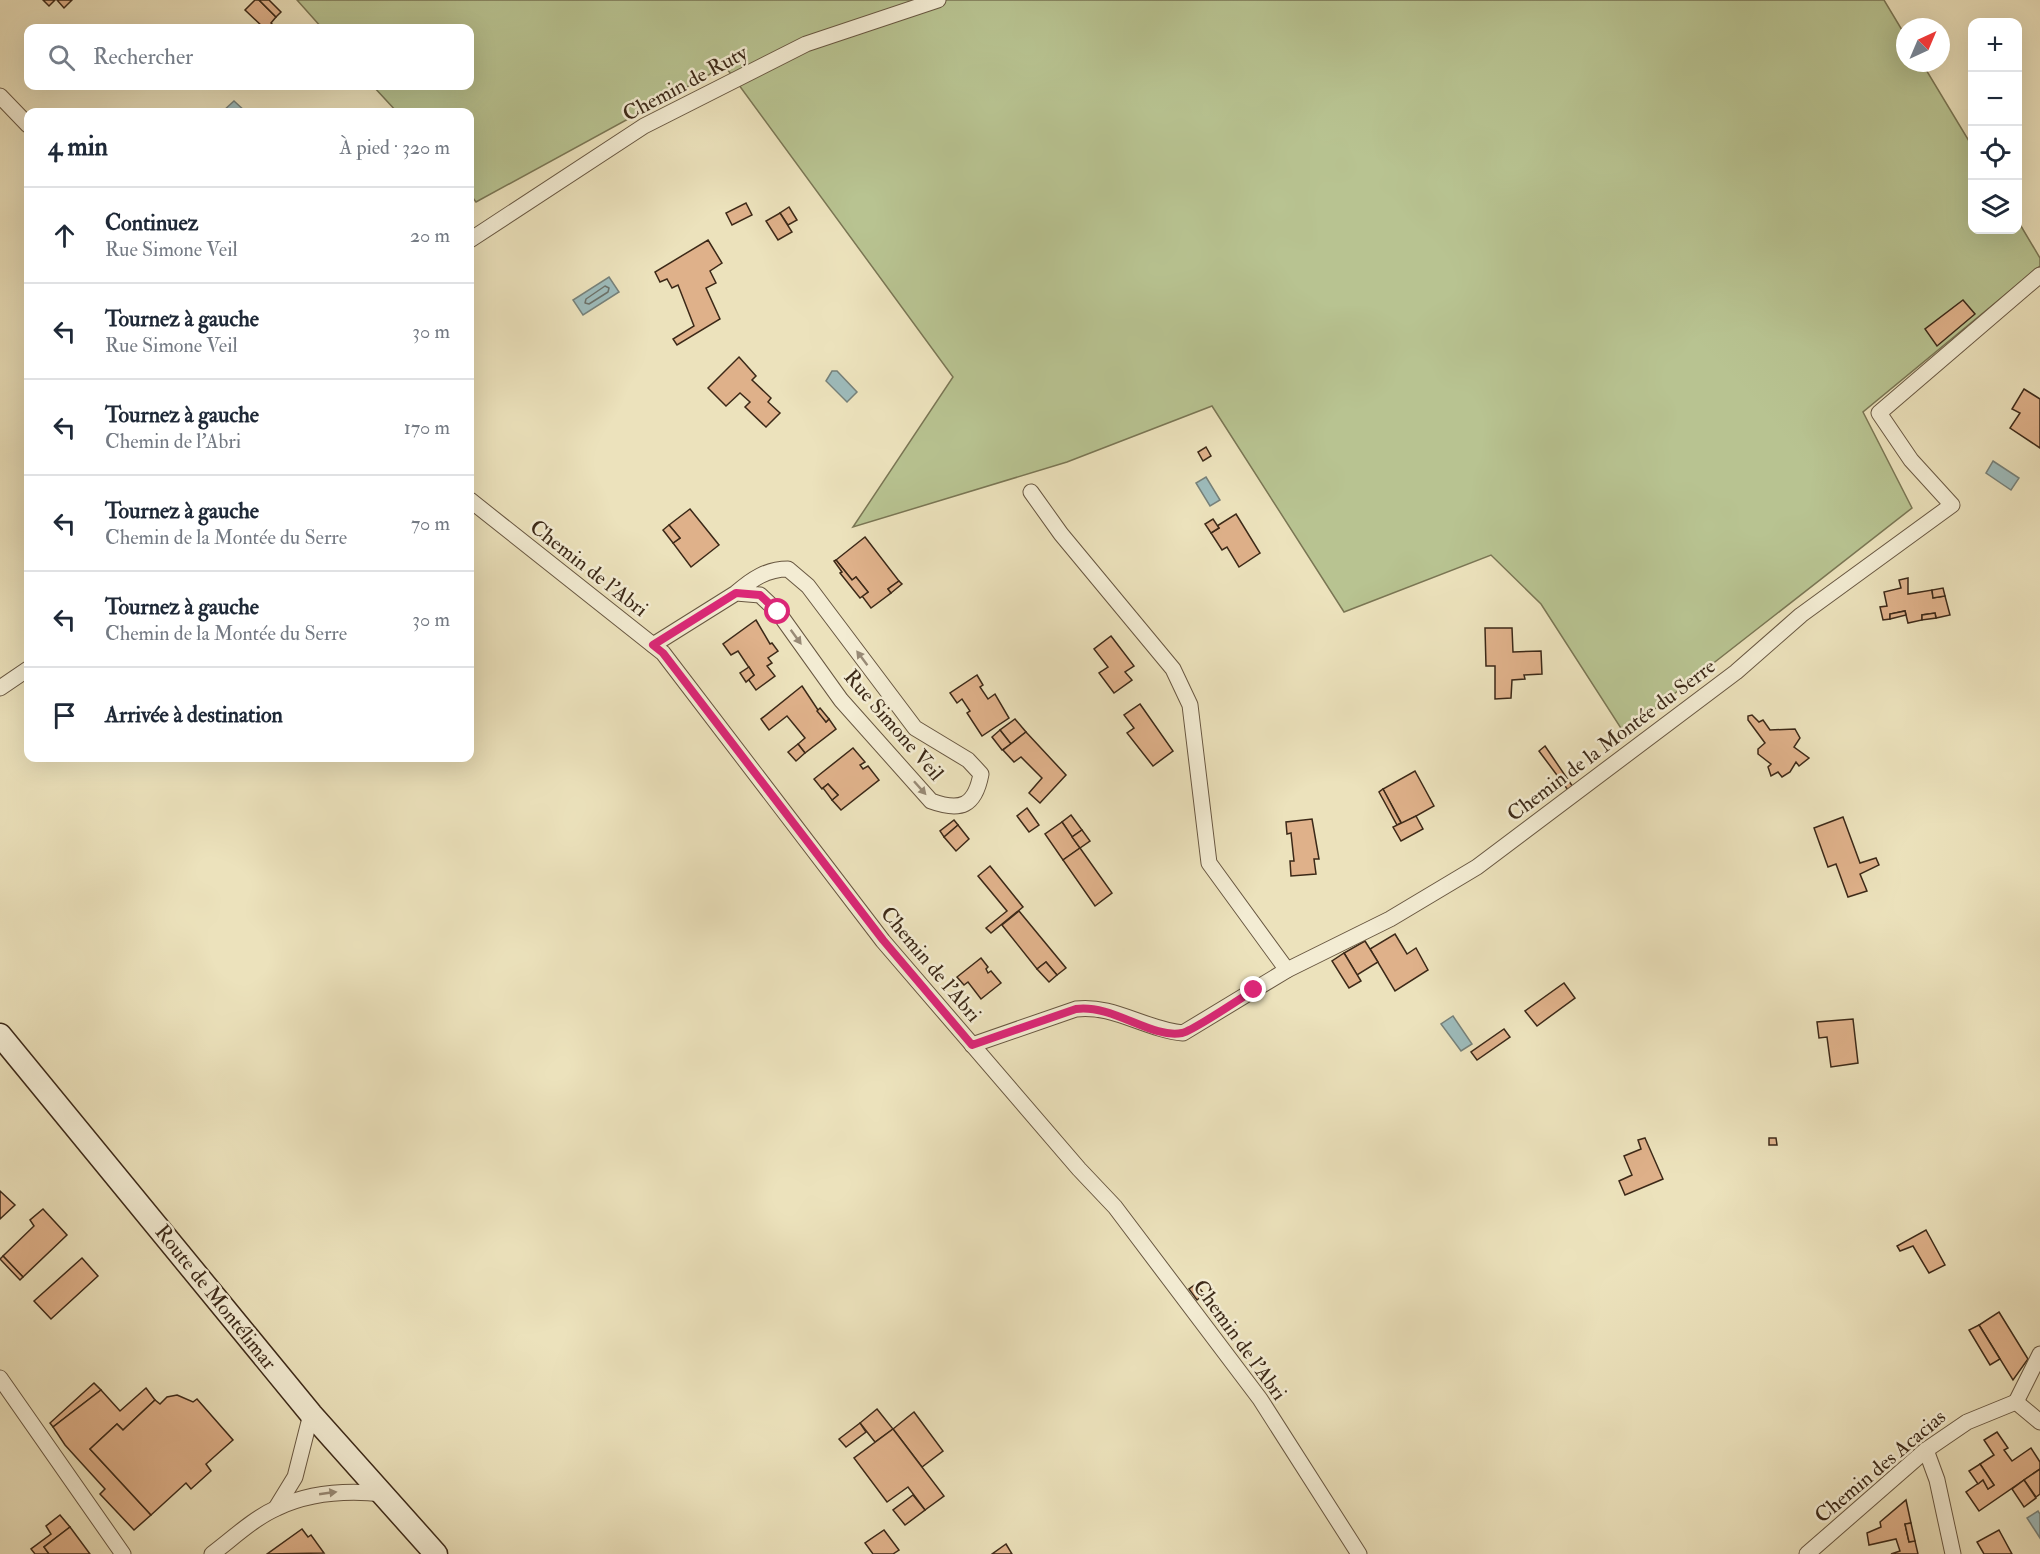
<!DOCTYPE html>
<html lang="fr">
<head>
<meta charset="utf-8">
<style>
	:root { --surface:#fff; --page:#f6f6f7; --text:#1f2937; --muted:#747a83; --line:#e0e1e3 }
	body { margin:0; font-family:"IM FELL Double Pica",serif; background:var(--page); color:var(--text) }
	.controls { position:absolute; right:18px; top:18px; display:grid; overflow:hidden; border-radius:12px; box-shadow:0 6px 24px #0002 }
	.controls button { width:54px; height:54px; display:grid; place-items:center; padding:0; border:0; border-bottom:2px solid var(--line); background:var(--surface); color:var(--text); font:30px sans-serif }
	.compass { position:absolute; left:1896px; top:18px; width:54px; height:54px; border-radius:50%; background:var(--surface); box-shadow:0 6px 24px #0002; rotate:44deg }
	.stop { position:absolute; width:18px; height:18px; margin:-14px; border:4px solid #db2777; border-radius:50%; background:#fff }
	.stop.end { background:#db2777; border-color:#fff; box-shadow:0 2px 6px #0008 }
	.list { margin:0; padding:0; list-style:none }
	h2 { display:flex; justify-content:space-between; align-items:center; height:78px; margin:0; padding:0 24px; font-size:26px }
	h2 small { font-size:20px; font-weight:400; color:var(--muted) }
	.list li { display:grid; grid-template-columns:39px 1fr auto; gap:18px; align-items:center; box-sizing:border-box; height:96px; padding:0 24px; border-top:2px solid var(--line) }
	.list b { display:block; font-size:22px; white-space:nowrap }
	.list p { margin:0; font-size:20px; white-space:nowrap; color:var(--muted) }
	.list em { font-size:20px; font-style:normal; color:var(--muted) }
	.icon { flex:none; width:33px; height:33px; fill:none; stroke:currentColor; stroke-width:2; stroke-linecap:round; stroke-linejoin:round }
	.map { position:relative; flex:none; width:2040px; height:1554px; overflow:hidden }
	.search { position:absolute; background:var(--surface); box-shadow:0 6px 24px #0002; left:24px; top:24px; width:450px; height:66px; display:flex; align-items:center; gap:15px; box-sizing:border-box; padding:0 21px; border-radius:12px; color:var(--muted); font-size:22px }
	.panel { position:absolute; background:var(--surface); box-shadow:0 6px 24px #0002; left:24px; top:108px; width:450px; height:654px; border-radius:12px }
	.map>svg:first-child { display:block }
	.green { fill:#b8c391; stroke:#7a7654; stroke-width:1.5 }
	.water { fill:#9dbbbb; stroke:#76817a; stroke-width:1.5 }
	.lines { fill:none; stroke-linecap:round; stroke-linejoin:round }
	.shore { stroke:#6c726a; stroke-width:1.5 }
	.building { fill:#dfb18a; stroke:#3c2918; stroke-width:1.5 }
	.street-casing { stroke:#685741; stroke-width:17 }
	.secondary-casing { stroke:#3c2918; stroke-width:25 }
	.street { stroke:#f3ecd3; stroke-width:15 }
	.secondary { stroke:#f3ecd3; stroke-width:22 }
	.oneway { fill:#988a76 }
	.route { stroke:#db2777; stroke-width:8 }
	.labels { text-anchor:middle; stroke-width:5; stroke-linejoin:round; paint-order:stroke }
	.street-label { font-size:21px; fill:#3c2918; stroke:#f3ecd3 }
</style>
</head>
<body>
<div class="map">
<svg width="2040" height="1554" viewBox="0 0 2040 1554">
	<rect width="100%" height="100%" fill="#ece2bc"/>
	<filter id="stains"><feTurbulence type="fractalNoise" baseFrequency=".00333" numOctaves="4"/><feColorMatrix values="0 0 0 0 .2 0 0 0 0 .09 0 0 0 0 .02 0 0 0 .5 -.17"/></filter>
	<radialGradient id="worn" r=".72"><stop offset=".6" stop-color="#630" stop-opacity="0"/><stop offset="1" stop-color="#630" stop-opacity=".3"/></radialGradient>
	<polygon class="green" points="297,0 1884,0 1905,35 1905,63 1922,63 1972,146 1972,230 2018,230 2018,221 2040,258 2040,266 1863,412 1912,508 1624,733 1541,604 1491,555 1344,612 1212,406 1067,462 853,527 953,377 725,66 476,202 470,194 470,112 397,112 373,86 470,86 470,28 322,28"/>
	<g class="water">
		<polygon points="234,101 246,112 222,112"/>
		<polygon points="609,277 619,292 583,315 573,300"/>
		<polygon points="832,371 837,371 857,392 847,402 826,381"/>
		<polygon points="1993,461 2019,478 2011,490 1986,473"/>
		<polygon points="1206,477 1220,500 1210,506 1196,483"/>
		<polygon points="1453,1016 1472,1044 1461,1051 1441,1024"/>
		<polygon points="2038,1511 2040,1514 2040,1538 2027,1518"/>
	</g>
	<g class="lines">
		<polygon class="shore" points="605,286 609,288 608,292 589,304 585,303 586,299"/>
	</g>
	<g class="building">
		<polygon points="43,0 55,0 49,6"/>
		<polygon points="57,0 72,0 64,8"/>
		<polygon points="255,0 259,0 276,17 271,23 276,28 264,28 245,10"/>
		<polygon points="259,0 269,0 281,12 276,17"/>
		<polygon points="746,203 752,215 732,225 726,213"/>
		<polygon points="789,207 797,220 788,225 780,213"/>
		<polygon points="780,213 792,232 778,240 766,221"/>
		<polygon points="708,240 722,263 710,271 716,283 706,288 720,319 677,345 673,339 694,326 678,285 672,288 667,279 660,282 655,272"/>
		<polygon points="1963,300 1975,314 1937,346 1925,329"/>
		<polygon points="739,357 756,376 752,380 771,398 768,402 780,413 766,427 745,407 750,402 740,393 726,406 708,388"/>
		<polygon points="2024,389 2040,399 2040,448 2010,428 2020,413 2012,409"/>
		<polygon points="1206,447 1211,456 1203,461 1198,452"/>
		<polygon points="690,509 719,545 691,567 673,543 680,538 669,525"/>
		<polygon points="1236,514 1260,553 1239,567 1227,547 1222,550 1211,533 1219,528 1217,526"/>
		<polygon points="1213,519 1219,528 1211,533 1205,524"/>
		<polygon points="669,525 680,538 673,543 663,530"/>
		<polygon points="865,537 899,581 888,589 891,593 871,608 862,596 868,592 856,577 852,580 836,560"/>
		<polygon points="836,560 852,580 856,577 868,592 860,598 840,573 842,572 834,561"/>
		<polygon points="1908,578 1908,594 1932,590 1933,598 1945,596 1950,615 1936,618 1935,613 1922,615 1922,620 1908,623 1905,611 1890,614 1890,619 1883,620 1880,607 1887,606 1884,592 1901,588 1899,580"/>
		<polygon points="899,581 902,584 891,593 888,589"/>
		<polygon points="1943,588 1945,596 1933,598 1932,590"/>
		<polygon points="1905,611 1906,615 1890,619 1890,614"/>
		<polygon points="1935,613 1936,618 1922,620 1922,615"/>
		<polygon points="756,620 770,644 772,643 778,651 768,658 772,663 767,666 775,676 756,690 748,679 754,675 738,651 731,655 723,644"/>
		<polygon points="1485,628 1512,628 1513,652 1541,651 1542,674 1524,675 1525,679 1512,680 1511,698 1495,699 1495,666 1486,666"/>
		<polygon points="1111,636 1134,666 1125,672 1132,680 1114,693 1099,673 1108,667 1094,649"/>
		<polygon points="749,667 754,675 746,682 740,673"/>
		<polygon points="977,675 983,685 980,687 988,699 995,694 1009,718 982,736 967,713 970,711 962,699 957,703 950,693"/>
		<polygon points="802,686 826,722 829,719 836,729 805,753 798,744 805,738 787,716 769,730 761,719"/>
		<polygon points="1140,704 1173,751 1153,766 1127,733 1134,728 1124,715"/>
		<polygon points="820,708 829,719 826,722 817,711"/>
		<polygon points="1752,715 1759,722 1763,720 1770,730 1795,729 1800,738 1794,747 1809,758 1799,766 1796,762 1790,772 1782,777 1778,772 1771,776 1768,767 1771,764 1758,754 1758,749 1765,743 1748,720 1748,716"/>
		<polygon points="1015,719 1026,732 1011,744 1000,730"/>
		<polygon points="1000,730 1011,744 1002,750 992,737"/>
		<polygon points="1026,732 1066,775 1040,803 1029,793 1042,778 1021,757 1014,762 1003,750"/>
		<polygon points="798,744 805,753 796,761 788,752"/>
		<polygon points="1545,746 1573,787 1568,790 1539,751"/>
		<polygon points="853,748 865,762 860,765 863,769 868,766 879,780 841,810 832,800 838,795 828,784 822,789 814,779"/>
		<polygon points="1415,771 1434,806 1402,824 1383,789"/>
		<polygon points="828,784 838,795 832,800 823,788"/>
		<polygon points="1383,789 1401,823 1397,825 1379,792"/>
		<polygon points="1027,808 1039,825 1029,832 1017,816"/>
		<polygon points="1071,815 1082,830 1072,837 1062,822"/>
		<polygon points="1416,816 1423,829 1401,841 1393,827"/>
		<polygon points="1843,817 1860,863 1876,858 1879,865 1860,874 1867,891 1848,897 1836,864 1828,867 1814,828"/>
		<polygon points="1312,819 1319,859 1314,859 1316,874 1291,876 1290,861 1294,861 1291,833 1287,834 1286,822"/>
		<polygon points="954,820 958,825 944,837 940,831"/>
		<polygon points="1062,822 1080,848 1063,860 1045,834"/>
		<polygon points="958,825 969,839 956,851 944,837"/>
		<polygon points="1082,830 1090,841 1080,848 1072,837"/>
		<polygon points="1080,848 1112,893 1095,906 1063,860"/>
		<polygon points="990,866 1023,907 991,933 986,928 1007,911 978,876"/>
		<polygon points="1019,911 1066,968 1057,975 1046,962 1037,969 1002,925"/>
		<polygon points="1395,934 1407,954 1416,948 1428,970 1395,991 1370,949"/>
		<polygon points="1365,941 1378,962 1357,975 1344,953"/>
		<polygon points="1344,953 1361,981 1349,988 1332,961"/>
		<polygon points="981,958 988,967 986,969 988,973 991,971 1001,983 981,999 968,982 964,985 957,977"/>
		<polygon points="1046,962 1057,975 1049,982 1037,969"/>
		<polygon points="1564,983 1575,998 1537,1026 1525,1011"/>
		<polygon points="1853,1019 1858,1063 1831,1067 1827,1037 1819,1038 1817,1022"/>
		<polygon points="1504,1029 1510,1037 1477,1060 1471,1052"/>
		<polygon points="1645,1138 1663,1179 1625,1195 1619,1181 1632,1175 1624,1156 1641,1149 1638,1140"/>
		<polygon points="1769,1138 1776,1138 1777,1145 1769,1145"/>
		<polygon points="0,1191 15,1205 0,1219"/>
		<polygon points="43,1209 67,1235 23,1277 3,1256 34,1226 30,1220"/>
		<polygon points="1926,1230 1945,1265 1929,1273 1913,1246 1900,1251 1897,1246"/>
		<polygon points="3,1256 23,1277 20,1280 0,1259"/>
		<polygon points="82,1258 98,1276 51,1319 34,1301"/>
		<polygon points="1196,1284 1204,1294 1197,1300 1189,1289"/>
		<polygon points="1999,1312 2028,1359 2013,1380 1979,1325"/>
		<polygon points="1979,1325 2000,1359 1990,1365 1969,1330"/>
		<polygon points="94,1383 101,1390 53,1427 50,1423"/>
		<polygon points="146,1388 155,1400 123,1430 117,1424 90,1449 151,1515 134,1530 100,1494 105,1489 65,1445 53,1427 101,1390 120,1411"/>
		<polygon points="177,1395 193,1402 197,1399 233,1440 206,1464 211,1471 191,1489 186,1483 151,1515 90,1449 117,1424 123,1430 155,1400 160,1404 167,1397"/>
		<polygon points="877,1409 893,1429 875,1442 860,1423"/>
		<polygon points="914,1412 943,1451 922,1467 893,1429"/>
		<polygon points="860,1423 866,1432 846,1447 839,1439"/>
		<polygon points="893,1429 944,1496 925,1510 908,1487 887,1502 854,1458"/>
		<polygon points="1997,1432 2008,1448 2004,1450 2012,1461 2031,1448 2040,1462 2040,1469 1979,1511 1966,1492 1983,1480 1988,1489 1994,1485 1980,1464 1994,1455 1984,1440"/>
		<polygon points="1980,1464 1994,1485 1988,1489 1983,1480 1978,1484 1969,1471"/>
		<polygon points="2040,1469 2040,1494 2036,1497 2024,1480"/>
		<polygon points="2024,1480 2036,1498 2024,1507 2012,1489"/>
		<polygon points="913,1495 925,1510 905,1525 893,1510"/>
		<polygon points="1906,1500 1911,1523 1905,1524 1909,1542 1915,1541 1918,1554 1891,1554 1900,1551 1896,1539 1869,1545 1867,1533 1881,1527 1880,1522"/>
		<polygon points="60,1515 70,1527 44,1547 49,1554 35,1554 31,1549 51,1534 46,1526"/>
		<polygon points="1911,1523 1915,1541 1909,1542 1905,1524"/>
		<polygon points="70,1527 90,1554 49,1554 44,1547"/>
		<polygon points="302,1529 308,1537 311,1535 324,1553 267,1554"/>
		<polygon points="884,1530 899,1550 893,1554 873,1554 865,1543"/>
		<polygon points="1999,1530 2012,1554 1984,1554 1977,1542"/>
		<polygon points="1006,1544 1012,1554 992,1554"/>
	</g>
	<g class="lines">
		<defs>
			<g id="street">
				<polyline points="0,96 28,125"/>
				<polyline points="470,240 644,126 806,44 938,0"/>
				<polyline points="1031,492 1061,534 1173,669 1190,705 1209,863 1287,970"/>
				<polyline points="470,500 663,653 883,941 1079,1169 1115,1207 1260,1399 1359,1554"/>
				<path d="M653 645 736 593C752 579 767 569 788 569L808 586 915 728 968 760 981 774C975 806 961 812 931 801L841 700 778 612 760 595 736 593"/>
				<polyline points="0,688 28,669"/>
				<path d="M972 1045 1076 1009C1112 1004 1147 1030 1183 1033L1287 970 1390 919 1477 867 1736 672 1801 615 1952 505 1911 460 1879 413 2040 275"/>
				<polyline points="0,1378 123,1554"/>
				<polyline points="2016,1402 2040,1354"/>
				<polyline points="2016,1402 2040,1422"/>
				<polyline points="1926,1450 1937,1480 1953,1554"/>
				<polyline points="276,1508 295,1477 311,1414"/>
				<path d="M212 1554C232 1539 254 1518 277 1508 311 1492 346 1490 383 1494"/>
				<polyline points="1807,1554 1926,1450 1967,1422 2016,1402"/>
			</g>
			<polyline id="secondary" points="0,1035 311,1414 436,1554"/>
		</defs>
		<use href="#street" class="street-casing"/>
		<use href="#secondary" class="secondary-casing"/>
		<use href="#street" class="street"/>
		<use href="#secondary" class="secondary"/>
	</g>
	<defs><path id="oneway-solid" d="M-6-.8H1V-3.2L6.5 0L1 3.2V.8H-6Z" transform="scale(1.5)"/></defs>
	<g class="oneway">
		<use href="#oneway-solid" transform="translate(796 637) rotate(54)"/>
		<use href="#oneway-solid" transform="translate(862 658) rotate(-127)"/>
		<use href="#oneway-solid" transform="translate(920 788) rotate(48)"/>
		<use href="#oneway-solid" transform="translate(328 1493) rotate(-8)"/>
	</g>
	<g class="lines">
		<path class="route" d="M778 612 760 595 736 593 653 645 663 653 883 940 972 1045 1076 1009C1113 1004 1151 1039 1182 1033 1193 1031 1241 998 1254 990"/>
	</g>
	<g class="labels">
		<g class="street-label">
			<text transform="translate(685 83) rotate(-28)" y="7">Chemin de Ruty</text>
			<text transform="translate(589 568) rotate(38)" y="7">Chemin de l'Abri</text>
			<text transform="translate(894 725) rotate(49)" y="7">Rue Simone Veil</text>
			<text transform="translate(1611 740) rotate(-37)" y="7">Chemin de la Montée du Serre</text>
			<text transform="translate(931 964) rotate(50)" y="7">Chemin de l'Abri</text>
			<text transform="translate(216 1297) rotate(51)" y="7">Route de Montélimar</text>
			<text transform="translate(1240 1340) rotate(54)" y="7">Chemin de l'Abri</text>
			<text transform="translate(1880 1466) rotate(-40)" y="7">Chemin des Acacias</text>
		</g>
	</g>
	<rect width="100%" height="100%" filter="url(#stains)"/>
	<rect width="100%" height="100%" fill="url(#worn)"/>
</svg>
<div class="controls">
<button>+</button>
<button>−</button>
<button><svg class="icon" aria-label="locate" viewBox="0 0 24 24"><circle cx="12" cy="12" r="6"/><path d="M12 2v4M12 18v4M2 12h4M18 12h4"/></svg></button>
<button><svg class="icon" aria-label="layers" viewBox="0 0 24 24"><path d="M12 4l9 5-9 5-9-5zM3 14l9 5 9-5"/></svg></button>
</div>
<svg class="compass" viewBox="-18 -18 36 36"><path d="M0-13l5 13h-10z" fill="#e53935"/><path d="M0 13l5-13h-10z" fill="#747a83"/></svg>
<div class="stop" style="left:778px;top:612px"></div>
<div class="stop end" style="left:1254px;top:990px"></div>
<div class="search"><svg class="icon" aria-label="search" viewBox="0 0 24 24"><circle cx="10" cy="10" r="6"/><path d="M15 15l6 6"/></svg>Rechercher</div>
<section class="panel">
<h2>4 min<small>À pied · 320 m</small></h2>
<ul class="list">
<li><svg class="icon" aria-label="ahead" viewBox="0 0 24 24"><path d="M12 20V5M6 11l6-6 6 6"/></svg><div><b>Continuez</b><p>Rue Simone Veil</p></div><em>20 m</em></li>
<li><svg class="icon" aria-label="left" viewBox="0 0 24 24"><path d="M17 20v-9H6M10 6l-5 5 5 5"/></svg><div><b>Tournez à gauche</b><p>Rue Simone Veil</p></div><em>30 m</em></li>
<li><svg class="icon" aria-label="left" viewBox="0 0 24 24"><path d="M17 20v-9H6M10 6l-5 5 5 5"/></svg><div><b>Tournez à gauche</b><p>Chemin de l'Abri</p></div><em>170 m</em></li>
<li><svg class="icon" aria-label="left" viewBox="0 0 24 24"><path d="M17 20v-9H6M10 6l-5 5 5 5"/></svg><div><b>Tournez à gauche</b><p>Chemin de la Montée du Serre</p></div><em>70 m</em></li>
<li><svg class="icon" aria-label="left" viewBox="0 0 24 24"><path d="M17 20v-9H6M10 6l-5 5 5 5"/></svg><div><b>Tournez à gauche</b><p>Chemin de la Montée du Serre</p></div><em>30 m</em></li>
<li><svg class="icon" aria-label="arrive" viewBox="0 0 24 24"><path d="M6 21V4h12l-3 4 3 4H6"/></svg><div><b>Arrivée à destination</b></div></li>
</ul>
</section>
</div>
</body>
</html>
